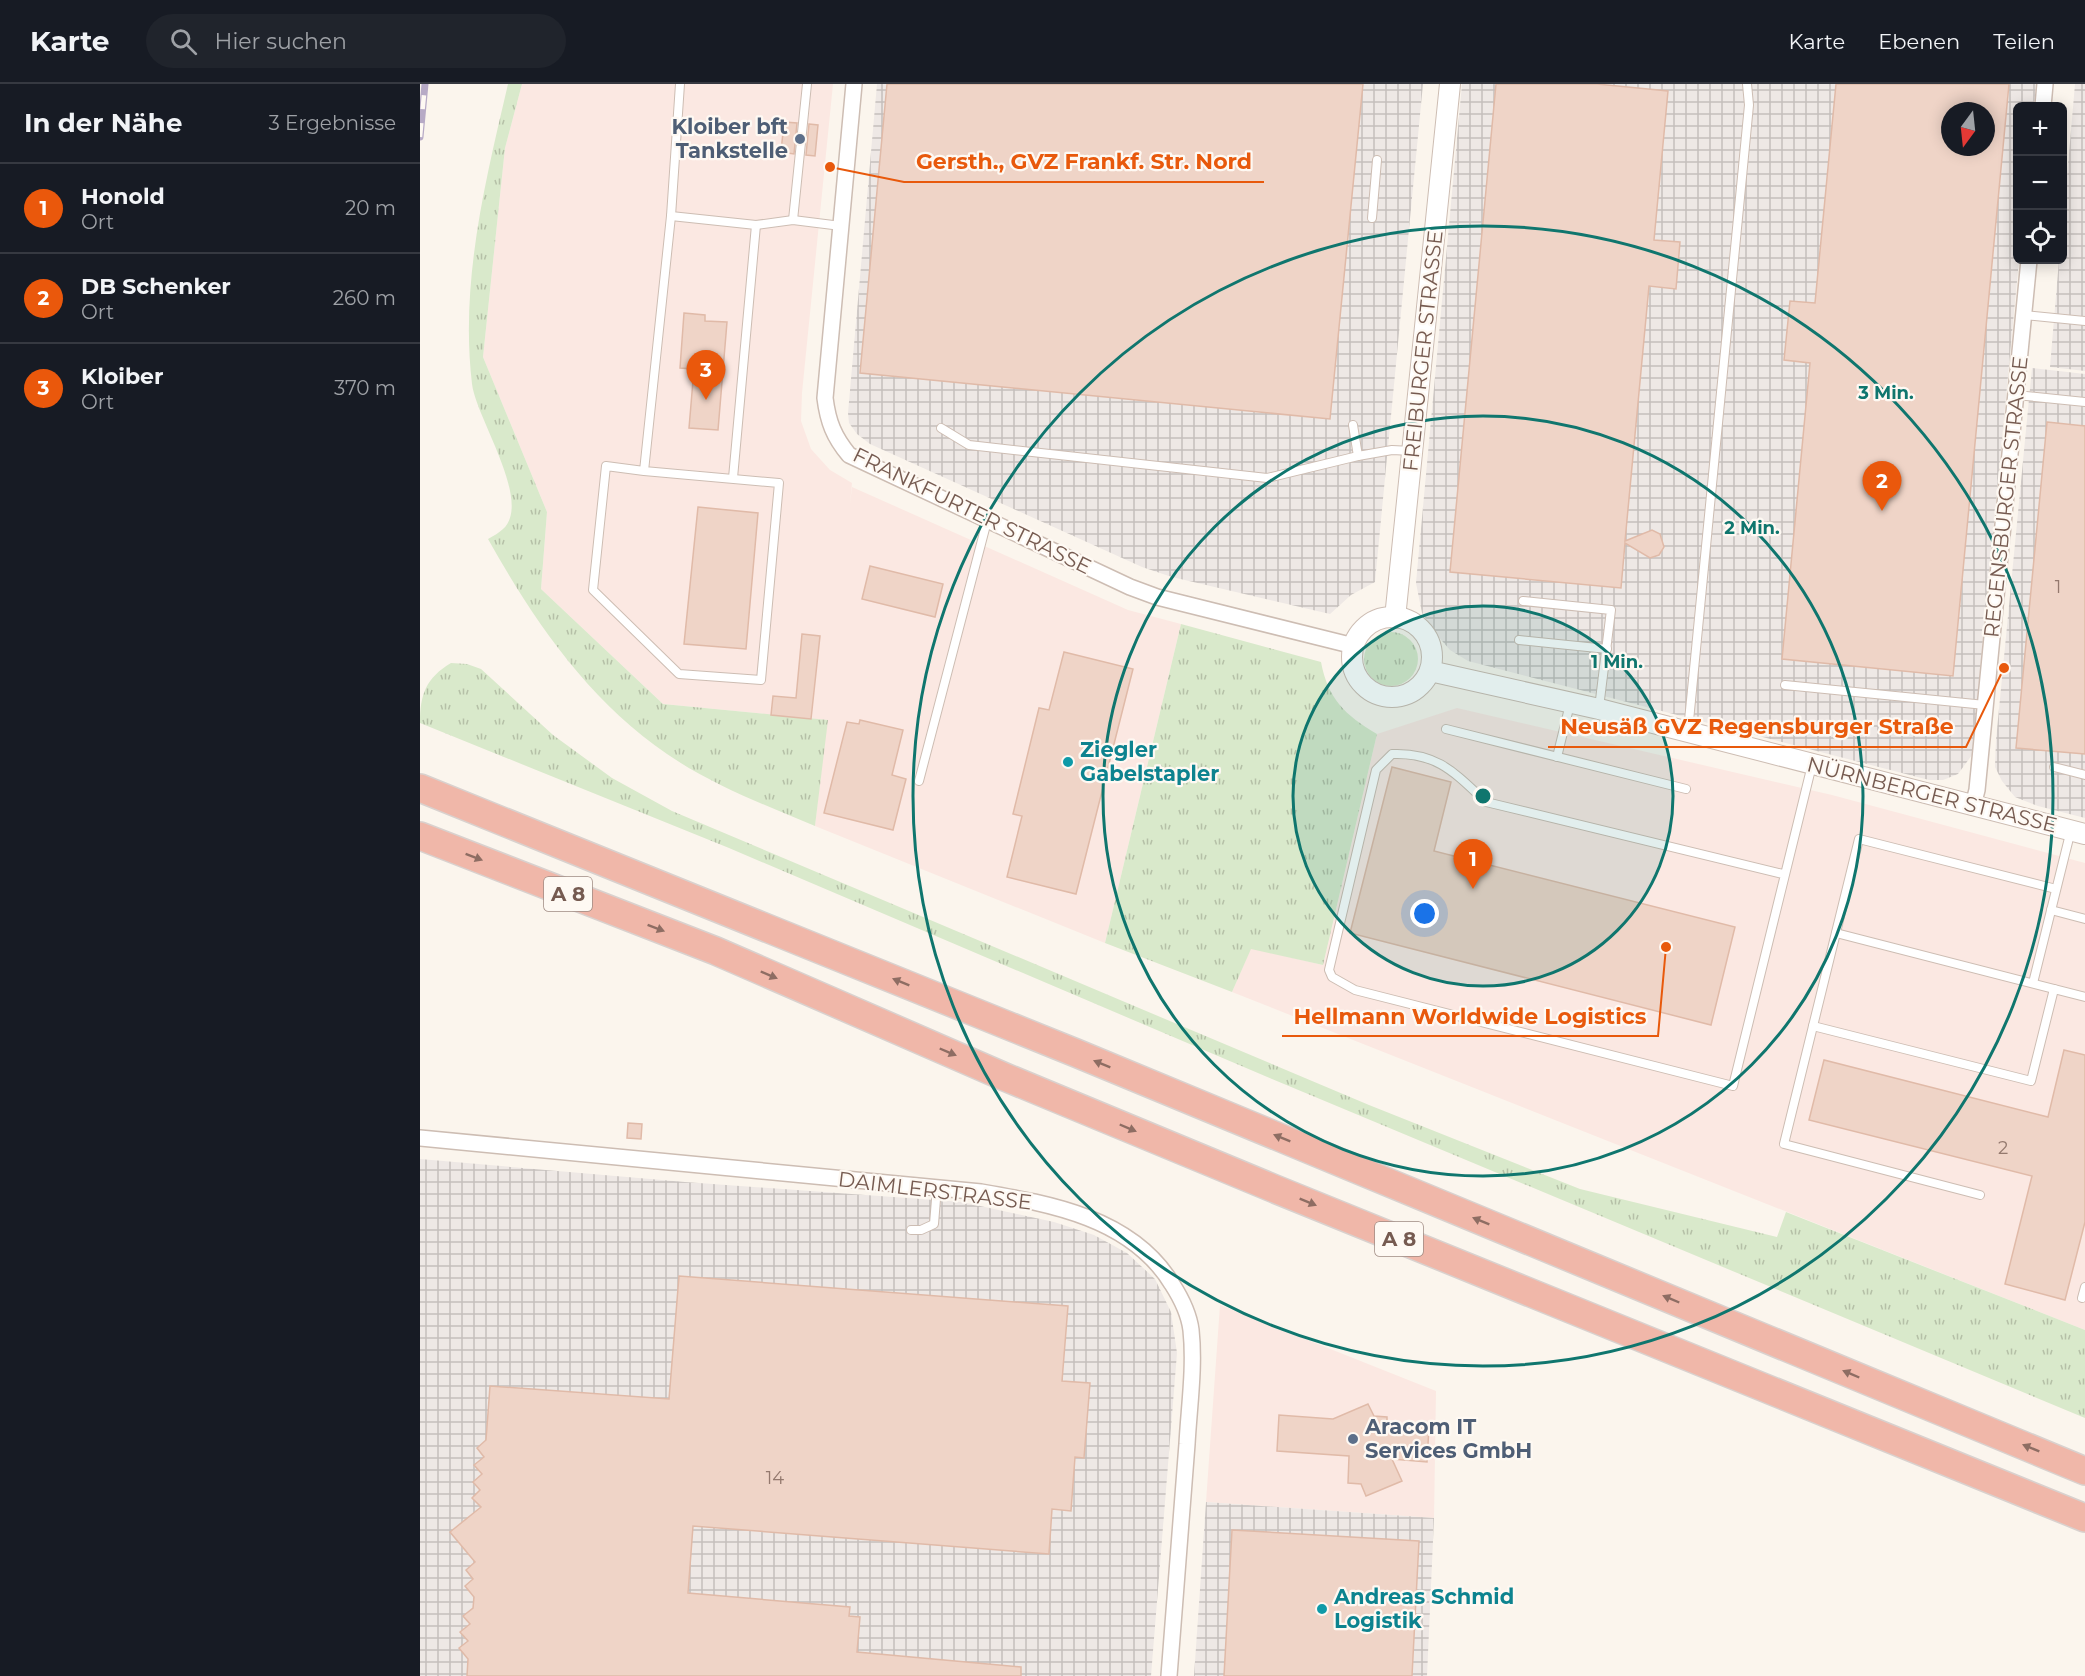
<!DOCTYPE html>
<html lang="de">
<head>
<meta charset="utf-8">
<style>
	:root { --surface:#171b24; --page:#20242c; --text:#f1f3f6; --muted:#9ea1a6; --line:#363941; --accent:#ea580c }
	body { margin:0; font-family:Montserrat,sans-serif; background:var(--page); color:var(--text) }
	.controls { position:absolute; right:18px; top:18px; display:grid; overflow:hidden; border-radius:9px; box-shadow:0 3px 15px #0003 }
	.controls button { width:54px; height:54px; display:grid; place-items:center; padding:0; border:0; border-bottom:2px solid var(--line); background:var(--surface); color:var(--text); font:30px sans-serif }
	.compass { position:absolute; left:1521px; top:18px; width:54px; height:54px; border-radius:50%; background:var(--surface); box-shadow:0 3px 15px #0003; rotate:195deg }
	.you { position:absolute; left:1005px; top:830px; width:21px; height:21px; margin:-15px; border:4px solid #fff; border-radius:50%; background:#1a73e8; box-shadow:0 0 0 9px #1a73e833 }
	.badge { display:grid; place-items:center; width:39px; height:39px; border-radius:50%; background:var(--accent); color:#fff; font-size:20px; font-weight:700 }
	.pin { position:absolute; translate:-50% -50px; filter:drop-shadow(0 2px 3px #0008) }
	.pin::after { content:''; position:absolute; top:32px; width:21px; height:18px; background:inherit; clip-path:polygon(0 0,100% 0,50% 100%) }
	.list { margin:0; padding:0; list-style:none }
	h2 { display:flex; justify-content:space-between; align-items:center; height:78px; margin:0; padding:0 24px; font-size:26px }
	h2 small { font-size:20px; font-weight:400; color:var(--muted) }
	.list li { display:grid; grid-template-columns:39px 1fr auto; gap:18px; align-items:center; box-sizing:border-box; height:90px; padding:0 24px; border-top:2px solid var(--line) }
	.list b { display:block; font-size:22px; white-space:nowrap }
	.list p { margin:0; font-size:20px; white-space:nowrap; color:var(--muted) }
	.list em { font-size:20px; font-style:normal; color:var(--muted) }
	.icon { flex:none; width:33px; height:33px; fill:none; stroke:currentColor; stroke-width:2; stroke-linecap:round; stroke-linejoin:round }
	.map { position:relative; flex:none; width:1665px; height:1592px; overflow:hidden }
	header { display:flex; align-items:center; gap:36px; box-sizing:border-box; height:84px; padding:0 30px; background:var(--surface); border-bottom:2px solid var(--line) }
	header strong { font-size:28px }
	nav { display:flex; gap:33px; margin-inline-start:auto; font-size:21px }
	.search { width:420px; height:54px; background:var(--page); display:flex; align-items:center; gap:15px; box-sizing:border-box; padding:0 21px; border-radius:33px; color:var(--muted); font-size:22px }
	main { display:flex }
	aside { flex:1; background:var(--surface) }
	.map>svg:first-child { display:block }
	.commercial { fill:#fbe8e2 }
	.industrial { fill:url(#industrial-grid); fill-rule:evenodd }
	.grass { fill:url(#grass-tufts) }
	.building { fill:#efd4c7; stroke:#e0baa8; stroke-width:1.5; fill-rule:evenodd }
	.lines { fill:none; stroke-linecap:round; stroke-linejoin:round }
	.service-casing { stroke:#cdbdb3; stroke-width:10 }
	.minor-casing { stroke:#cdbdb3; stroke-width:18 }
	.tertiary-casing { stroke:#cdbdb3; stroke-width:22 }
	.motorway-casing { stroke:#d9d1ce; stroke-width:30 }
	.service { stroke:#fff; stroke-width:8 }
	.minor { stroke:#fff; stroke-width:15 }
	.tertiary { stroke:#fff; stroke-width:20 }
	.motorway { stroke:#f0b7a9; stroke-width:27 }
	.rail-casing { stroke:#b7aac6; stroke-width:7 }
	.rail { stroke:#fef9f3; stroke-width:4.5; stroke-dasharray:14; stroke-linecap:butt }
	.oneway { fill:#8e6d63 }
	.ring { fill:none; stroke:#0f766e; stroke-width:3 }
	.service-dot { fill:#5c6f8a; stroke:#fef9f3; stroke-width:2 }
	.culture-dot { fill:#0f9aa8; stroke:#fef9f3; stroke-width:2 }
	.labels { text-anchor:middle; stroke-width:4.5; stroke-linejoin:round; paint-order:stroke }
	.number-label { font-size:18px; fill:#94796e }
	.shield { fill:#fef9f3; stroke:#9f8a82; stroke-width:1.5 }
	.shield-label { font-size:20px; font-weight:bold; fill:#765b51 }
	.service-label { font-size:21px; font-weight:bold; fill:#4e5e75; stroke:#fef9f3; text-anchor:end }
	.street-label { font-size:21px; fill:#765b51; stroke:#fef9f3 }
	.culture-label { font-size:21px; font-weight:bold; fill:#0d838f; stroke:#fef9f3; text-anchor:start }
	.centre { fill:#0f766e; stroke:#fef9f3; stroke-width:3 }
	.ring-label { font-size:18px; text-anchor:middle; font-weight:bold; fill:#0f766e; stroke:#fef9f3; stroke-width:4.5; stroke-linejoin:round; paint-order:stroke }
	.leader { fill:none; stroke:#e8590c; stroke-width:2 }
	.callout-dot { fill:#e8590c; stroke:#fef9f3; stroke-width:2 }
	.callout-label { font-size:22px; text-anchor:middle; font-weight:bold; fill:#e8590c; stroke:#fef9f3; stroke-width:4.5; stroke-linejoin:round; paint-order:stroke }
</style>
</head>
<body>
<header>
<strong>Karte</strong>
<div class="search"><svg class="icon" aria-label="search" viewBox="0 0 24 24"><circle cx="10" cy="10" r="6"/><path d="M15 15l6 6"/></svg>Hier suchen</div>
<nav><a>Karte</a><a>Ebenen</a><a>Teilen</a></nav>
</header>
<main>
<aside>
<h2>In der Nähe<small>3 Ergebnisse</small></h2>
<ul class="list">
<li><span class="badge">1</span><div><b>Honold</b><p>Ort</p></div><em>20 m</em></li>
<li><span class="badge">2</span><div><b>DB Schenker</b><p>Ort</p></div><em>260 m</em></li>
<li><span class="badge">3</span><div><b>Kloiber</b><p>Ort</p></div><em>370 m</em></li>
</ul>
</aside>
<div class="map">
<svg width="1665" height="1592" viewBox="0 0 1665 1592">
	<defs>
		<pattern id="industrial-grid" width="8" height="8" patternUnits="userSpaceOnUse" patternTransform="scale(1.5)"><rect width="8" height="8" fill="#eee8e5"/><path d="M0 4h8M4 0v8" fill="none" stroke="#c5bfbc"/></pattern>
		<pattern id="grass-tufts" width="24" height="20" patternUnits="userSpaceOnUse" patternTransform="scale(1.5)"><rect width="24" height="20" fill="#d9e9cb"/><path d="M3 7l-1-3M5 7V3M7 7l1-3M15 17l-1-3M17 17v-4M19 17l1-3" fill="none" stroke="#b5c0a7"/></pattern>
	</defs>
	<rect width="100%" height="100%" fill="#fbf5ed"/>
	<g class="commercial">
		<polygon points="102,0 413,0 382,309 381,337 391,365 410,386 432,399 430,420 432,403 708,526 761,540 685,859 395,742 407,636 243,620 121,505 127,428 63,273 85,64"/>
		<polygon points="1037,624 1412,711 1665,779 1665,1246 812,908 831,864 903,881 957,650"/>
		<polygon points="800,1221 1016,1307 1014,1434 786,1418"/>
	</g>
	<g class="industrial">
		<polygon points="457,0 1003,0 955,498 931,511 910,530 752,493 722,483 450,360 437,350 429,339 428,329"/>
		<path d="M1042 0H1616L1614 22H1598L1599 176 1552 671 1538 690 1523 696H1509L1048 577 1030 566 1016 550 1002 529 996 499ZM1530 27H1566V63H1530Z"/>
		<polygon points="1655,0 1665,0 1665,287 1630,283 1639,176 1642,176 1643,139"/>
		<polygon points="1612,284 1665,290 1665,734 1618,722 1595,713 1582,697 1575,683 1576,656"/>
		<polygon points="0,1075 265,1098 542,1118 634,1138 674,1151 707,1169 735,1195 751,1228 757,1269 731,1592 0,1592"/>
		<polygon points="786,1418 1014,1434 1007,1592 774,1592"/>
	</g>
	<g class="grass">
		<path d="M88 0H102L85 64 63 273 127 428 121 505 243 620 408 636 395 742C345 721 292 701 247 670 168 616 114 537 68 455 73 452 79 449 83 445 113 418 56 334 52 300 40 198 65 99 88 0Z"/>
		<path d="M761 540 901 578C908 615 925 631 957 650L903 881 831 865 812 908 685 859Z"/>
		<circle cx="971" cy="575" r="27"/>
		<path d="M31 579 47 580 61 585 133 651 192 694 252 727 949 1021 1160 1105 1357 1153 1366 1128 1665 1246V1334L852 995 309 764 0 639C0 610 6 594 31 579Z"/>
	</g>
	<g class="building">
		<polygon points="467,0 943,0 910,335 440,289"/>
		<polygon points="1076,0 1177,0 1248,7 1234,156 1260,158 1256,205 1229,202 1205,457 1232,446 1240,450 1244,463 1239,471 1230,474 1205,459 1201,504 1030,488"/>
		<path d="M1416 0H1589L1533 592 1362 575 1390 279 1364 276 1370 217 1395 219ZM1530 27H1566V63H1530Z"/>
		<polygon points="364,38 377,39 374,70 361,68"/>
		<polygon points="389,40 398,41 395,72 386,71"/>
		<polygon points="264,229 285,231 285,237 307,238 298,346 269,344 274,285 260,284"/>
		<polygon points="1627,338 1665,342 1665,670 1596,664"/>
		<polygon points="278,423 338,429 326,565 264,560"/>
		<polygon points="450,482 523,500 515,533 442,515"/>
		<polygon points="382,550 400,552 391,635 351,631 353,612 376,614"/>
		<polygon points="644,568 713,585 656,810 587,793 602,732 593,730 619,624 629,626"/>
		<polygon points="440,636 483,646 472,691 486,695 473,746 404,729 427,638 439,640"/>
		<polygon points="972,683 1031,698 1014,767 1315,843 1291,941 930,849"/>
		<polygon points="1644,966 1665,971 1665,1138 1645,1216 1585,1200 1612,1092 1389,1036 1404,976 1628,1033"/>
		<polygon points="208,1039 222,1040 221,1055 207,1054"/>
		<polygon points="259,1192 648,1222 642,1297 670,1299 664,1374 655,1373 651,1427 632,1425 629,1470 273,1442 268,1509 430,1523 429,1532 440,1533 437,1568 601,1583 601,1592 47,1592 48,1575 39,1564 48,1557 40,1548 50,1540 43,1532 53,1524 54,1513 45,1502 53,1495 46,1486 55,1478 30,1448 61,1423 52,1414 60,1406 53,1398 62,1390 54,1381 64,1373 57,1364 66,1356 70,1302 249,1315"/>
		<polygon points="948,1320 954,1332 967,1333 967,1339 1009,1342 1007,1378 972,1375 982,1397 946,1412 941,1400 928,1399 929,1372 857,1367 859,1331 913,1335"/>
		<polygon points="812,1446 999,1457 992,1592 804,1592"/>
	</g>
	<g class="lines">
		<defs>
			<g id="service">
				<polyline points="251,132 336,141 373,136 421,142"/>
				<polyline points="952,134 957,76"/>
				<polyline points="373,136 387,0"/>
				<polyline points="1604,231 1665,237"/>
				<polyline points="1596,311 1665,318"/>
				<polyline points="933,341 938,372"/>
				<polyline points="521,344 549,361 847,394 938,372 972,366 992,367"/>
				<polyline points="224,387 359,399 341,596 259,590 173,506 186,382 224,387 251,132 260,0"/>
				<polyline points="313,394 336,141"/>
				<polyline points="1103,517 1191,526 1179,624"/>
				<polyline points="1099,556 1187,565"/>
				<polyline points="1365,601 1565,621"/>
				<polyline points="1026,645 1266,705"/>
				<polyline points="1268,647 1329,21 1327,0"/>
				<polyline points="1137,673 1150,620"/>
				<polyline points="1634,683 1665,691"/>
				<polyline points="499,697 567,437"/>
				<path d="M1363 790 1066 718C1035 689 1017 668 972 670L956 686 909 886 912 893 935 906 1313 1002 1392 681"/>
				<polyline points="1631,826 1665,835"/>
				<polyline points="1416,849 1665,913"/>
				<polyline points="1613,899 1651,746"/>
				<polyline points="1393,942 1611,997 1634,905"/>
				<polyline points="1560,1111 1364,1060 1439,755 1636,805"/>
				<polyline points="491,1146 501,1146 514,1140 517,1103"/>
				<polyline points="1662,1214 1665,1203"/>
			</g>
			<g id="minor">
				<path d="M434 0 405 314C408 338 414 353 429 371L710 503 737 513 934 562"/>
				<polyline points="1623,22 1625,0"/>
				<polyline points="1553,721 1557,706 1609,176"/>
				<path d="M0 1054 561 1108C631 1120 712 1134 752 1200 761 1214 769 1230 771 1246 775 1283 769 1323 767 1360 761 1437 755 1515 749 1592"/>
			</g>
			<g id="tertiary">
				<circle cx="972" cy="573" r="40"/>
				<polyline points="975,534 1030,0"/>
				<polyline points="1010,587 1179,625 1665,750"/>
			</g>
			<g id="motorway">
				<polyline points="0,704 656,969 1665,1387"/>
				<polyline points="0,752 296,867 585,993 855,1105 1665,1434"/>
			</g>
		</defs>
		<use href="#service" class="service-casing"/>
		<use href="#minor" class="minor-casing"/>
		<use href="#tertiary" class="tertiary-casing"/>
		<use href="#motorway" class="motorway-casing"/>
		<use href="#service" class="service"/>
		<use href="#minor" class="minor"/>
		<use href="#tertiary" class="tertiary"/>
		<use href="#motorway" class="motorway"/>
		<defs>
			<polyline id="rail" points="0,53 5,0"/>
		</defs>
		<use href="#rail" class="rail-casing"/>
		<use href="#rail" class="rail"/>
	</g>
	<defs><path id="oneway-solid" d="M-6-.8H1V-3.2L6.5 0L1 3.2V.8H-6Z" transform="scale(1.5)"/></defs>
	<g class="oneway">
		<use href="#oneway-solid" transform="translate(54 773) rotate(21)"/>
		<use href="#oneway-solid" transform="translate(236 844) rotate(21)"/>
		<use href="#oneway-solid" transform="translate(349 891) rotate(23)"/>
		<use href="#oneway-solid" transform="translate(481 898) rotate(-158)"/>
		<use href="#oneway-solid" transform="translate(528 968) rotate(23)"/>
		<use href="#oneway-solid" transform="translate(682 980) rotate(-158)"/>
		<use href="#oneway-solid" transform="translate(708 1044) rotate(23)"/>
		<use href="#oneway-solid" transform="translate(862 1054) rotate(-158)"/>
		<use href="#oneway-solid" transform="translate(888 1118) rotate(22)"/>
		<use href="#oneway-solid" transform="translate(1061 1137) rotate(-158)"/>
		<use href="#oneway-solid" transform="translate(1251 1215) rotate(-157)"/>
		<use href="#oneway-solid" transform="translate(1431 1290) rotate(-157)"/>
		<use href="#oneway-solid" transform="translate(1611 1364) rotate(-158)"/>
	</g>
	<circle cx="1063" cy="712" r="190" fill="#0f766e" fill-opacity=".12"/>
	<g class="ring">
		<circle cx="1063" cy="712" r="190"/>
		<circle cx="1063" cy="712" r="380"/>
		<circle cx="1063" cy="712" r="570"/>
	</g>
	<g class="service-dot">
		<circle cx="380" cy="55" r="6"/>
		<circle cx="933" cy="1355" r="6"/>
	</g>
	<g class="culture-dot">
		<circle cx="648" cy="678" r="6"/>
		<circle cx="902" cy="1525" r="6"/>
	</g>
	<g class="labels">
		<g class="number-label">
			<text x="1638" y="509">1</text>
			<text x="1583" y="1070">2</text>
			<text x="355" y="1400">14</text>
		</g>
		<g class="shield">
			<rect x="124" y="793" width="48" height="34" rx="4.5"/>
			<rect x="955" y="1138" width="48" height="34" rx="4.5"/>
		</g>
		<g class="shield-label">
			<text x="148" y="817">A 8</text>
			<text x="979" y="1162">A 8</text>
		</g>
		<g class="service-label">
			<text x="368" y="50">Kloiber bft<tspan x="368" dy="24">Tankstelle</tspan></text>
			<text x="945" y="1350" text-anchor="start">Aracom IT<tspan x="945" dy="24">Services GmbH</tspan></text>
		</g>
		<g class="street-label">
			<text transform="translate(1003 267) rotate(-84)" y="7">FREIBURGER STRASSE</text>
			<text transform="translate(1586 413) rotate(-84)" y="7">REGENSBURGER STRASSE</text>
			<text transform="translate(552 427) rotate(26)" y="7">FRANKFURTER STRASSE</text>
			<text transform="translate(1512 711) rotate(14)" y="7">NÜRNBERGER STRASSE</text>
			<text transform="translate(515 1107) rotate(7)" y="7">DAIMLERSTRASSE</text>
		</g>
		<g class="culture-label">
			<text x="660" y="673">Ziegler<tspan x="660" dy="24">Gabelstapler</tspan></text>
			<text x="914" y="1520">Andreas Schmid<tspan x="914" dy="24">Logistik</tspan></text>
		</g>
	</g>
	<circle cx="1063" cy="712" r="9" class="centre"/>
	<g class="ring-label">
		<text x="1466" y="315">3 Min.</text>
		<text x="1332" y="450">2 Min.</text>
		<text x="1197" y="584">1 Min.</text>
	</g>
	<path class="leader" d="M410 83L484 98H844M1584 584L1546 663H1128M1246 863L1238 952H862"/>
	<g class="callout-dot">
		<circle cx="410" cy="83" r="6"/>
		<circle cx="1584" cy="584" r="6"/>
		<circle cx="1246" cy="863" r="6"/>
	</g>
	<g class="callout-label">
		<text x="664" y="85">Gersth., GVZ Frankf. Str. Nord</text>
		<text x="1337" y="650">Neusäß GVZ Regensburger Straße</text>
		<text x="1050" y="940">Hellmann Worldwide Logistics</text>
	</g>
</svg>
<div class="controls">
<button>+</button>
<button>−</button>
<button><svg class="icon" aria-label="locate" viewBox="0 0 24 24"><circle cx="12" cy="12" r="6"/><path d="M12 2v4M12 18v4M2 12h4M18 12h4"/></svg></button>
</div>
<svg class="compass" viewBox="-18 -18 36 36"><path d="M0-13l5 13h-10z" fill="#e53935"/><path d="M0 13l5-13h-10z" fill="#9ea1a6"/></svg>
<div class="you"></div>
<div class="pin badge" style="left:1053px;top:805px">1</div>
<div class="pin badge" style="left:1462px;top:427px">2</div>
<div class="pin badge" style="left:286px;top:316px">3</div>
</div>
</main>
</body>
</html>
